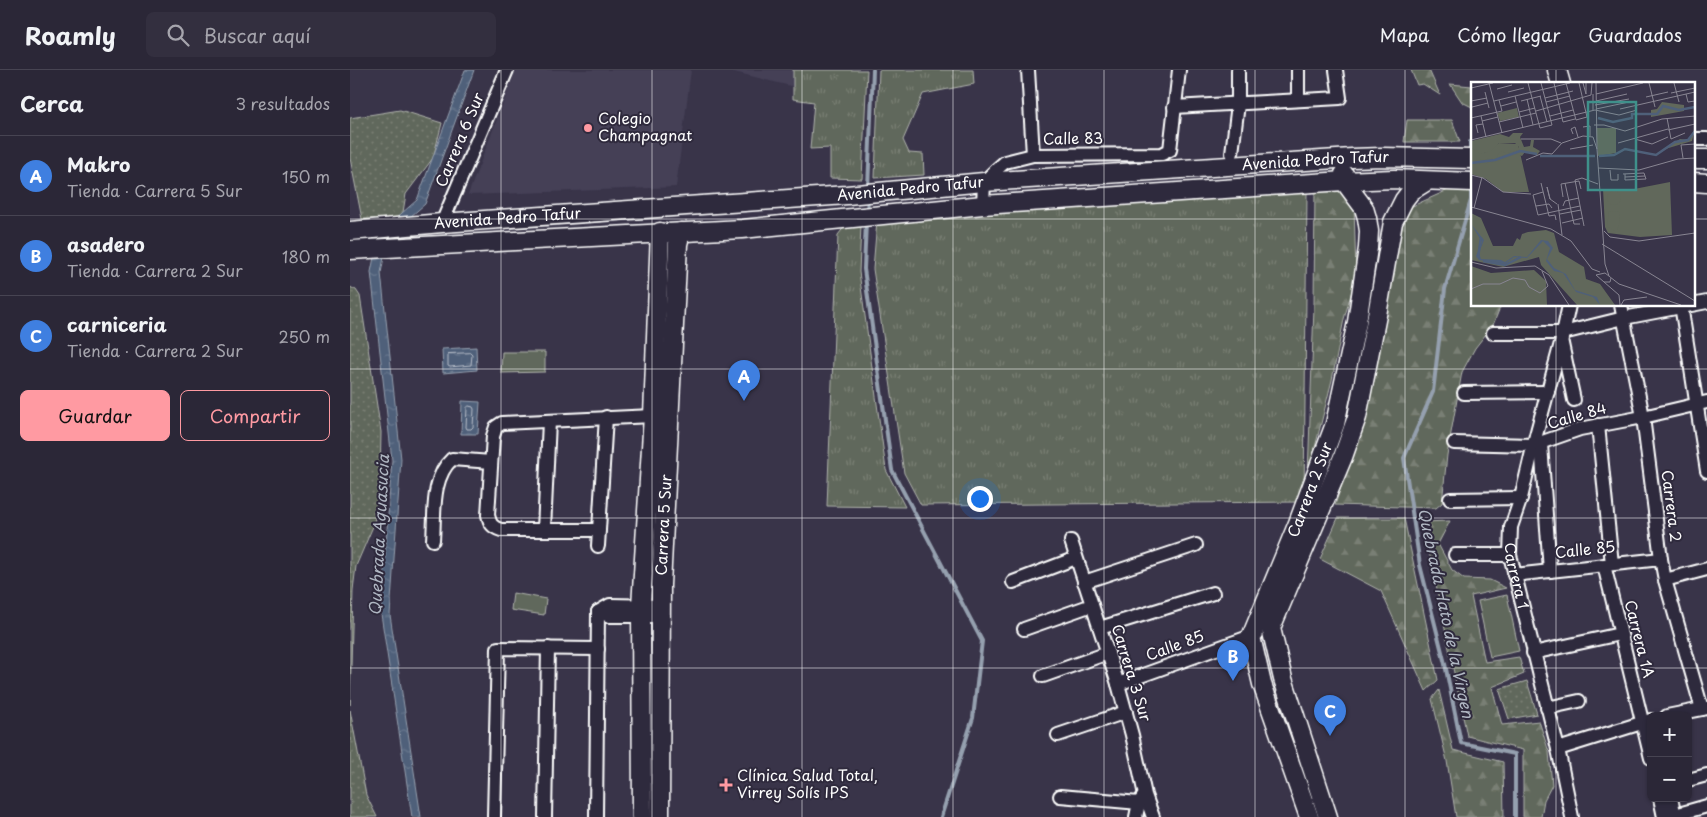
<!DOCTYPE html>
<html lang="es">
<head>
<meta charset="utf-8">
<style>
	:root { --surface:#2b2737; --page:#332f3f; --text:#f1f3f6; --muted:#a6a5ad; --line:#474452; --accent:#ff9aa2 }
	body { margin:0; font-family:"Playpen Sans",sans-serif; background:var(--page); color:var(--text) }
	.controls { position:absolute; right:15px; bottom:15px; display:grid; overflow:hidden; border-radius:8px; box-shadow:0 1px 4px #0004 }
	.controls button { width:45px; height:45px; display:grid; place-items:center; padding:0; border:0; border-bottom:1px solid var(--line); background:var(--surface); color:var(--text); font:25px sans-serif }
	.you { position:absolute; left:629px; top:428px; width:18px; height:18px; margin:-12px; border:4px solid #fff; border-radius:50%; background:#1a73e8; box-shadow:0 0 0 8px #1a73e833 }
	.badge { display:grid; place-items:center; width:32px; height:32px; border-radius:50%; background:var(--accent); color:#fff; font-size:16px; font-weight:700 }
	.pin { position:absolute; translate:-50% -41px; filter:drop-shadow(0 1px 2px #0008) }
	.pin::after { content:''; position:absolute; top:26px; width:18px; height:15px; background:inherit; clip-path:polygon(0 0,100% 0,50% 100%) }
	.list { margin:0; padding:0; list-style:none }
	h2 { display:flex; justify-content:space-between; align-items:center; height:65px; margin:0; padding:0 20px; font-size:21px }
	h2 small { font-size:16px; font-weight:400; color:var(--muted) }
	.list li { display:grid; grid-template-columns:32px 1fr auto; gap:15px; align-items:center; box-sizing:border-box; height:80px; padding:0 20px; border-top:1px solid var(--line) }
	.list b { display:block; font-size:19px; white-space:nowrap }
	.list p { margin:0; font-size:16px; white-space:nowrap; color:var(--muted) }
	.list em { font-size:16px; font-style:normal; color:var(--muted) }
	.actions { display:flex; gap:10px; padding:15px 20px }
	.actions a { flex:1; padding:11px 0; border:1px solid var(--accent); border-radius:8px; text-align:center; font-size:18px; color:var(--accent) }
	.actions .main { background:var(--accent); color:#111 }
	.icon { flex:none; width:28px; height:28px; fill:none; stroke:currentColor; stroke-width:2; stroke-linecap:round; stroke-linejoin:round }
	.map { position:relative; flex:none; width:1357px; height:747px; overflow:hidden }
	header { display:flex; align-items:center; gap:30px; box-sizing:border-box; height:70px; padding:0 25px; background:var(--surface); border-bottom:1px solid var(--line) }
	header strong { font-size:24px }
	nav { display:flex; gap:28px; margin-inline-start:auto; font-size:18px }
	.search { width:350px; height:45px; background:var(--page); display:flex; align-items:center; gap:12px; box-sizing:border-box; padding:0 18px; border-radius:8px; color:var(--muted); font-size:19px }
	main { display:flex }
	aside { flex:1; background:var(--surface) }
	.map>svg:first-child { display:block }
	.built { fill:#454057 }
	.grass { fill:url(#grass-tufts); stroke:#b0b4ad }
	.forest { fill:url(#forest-firs); stroke:#b0b4ad }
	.park { fill:url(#park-dots); stroke:#b0b4ad }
	.pitch { fill:#61685b; stroke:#b0b4ad }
	.water { fill:url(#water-ripples); stroke:#95a0af }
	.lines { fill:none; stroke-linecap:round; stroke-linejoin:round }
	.shore { stroke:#b9bfca; stroke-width:1 }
	.stream { stroke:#95a0af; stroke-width:4 }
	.street-casing { stroke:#fff; stroke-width:16 }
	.secondary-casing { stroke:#fff; stroke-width:21 }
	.street { stroke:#2f2a3d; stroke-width:12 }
	.secondary { stroke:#2f2a3d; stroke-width:18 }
	.grid { fill:none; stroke:#fff; stroke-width:1; stroke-opacity:0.55 }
	.poi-dot { fill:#ff9aa2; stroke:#2f2a3d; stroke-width:2 }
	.labels { text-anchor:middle; stroke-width:4; stroke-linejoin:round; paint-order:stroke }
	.poi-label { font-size:15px; fill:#fff; stroke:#2f2a3d; text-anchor:start }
	.street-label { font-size:15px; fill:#fff; stroke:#2f2a3d }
	.water-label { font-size:16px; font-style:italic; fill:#b0b7c3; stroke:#2f2a3d }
	.inset-river { fill:none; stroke:#4f607a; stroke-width:2.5 }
	.inset-road { fill:none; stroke:#888592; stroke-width:1 }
	.view { fill:#3f918b; fill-opacity:0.15; stroke:#3f918b; stroke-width:2.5 }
	.inset-edge { fill:none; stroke:#fff; stroke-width:2.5 }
</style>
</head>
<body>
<header>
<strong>Roamly</strong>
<div class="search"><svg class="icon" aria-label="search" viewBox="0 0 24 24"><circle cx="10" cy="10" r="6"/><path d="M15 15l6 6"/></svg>Buscar aquí</div>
<nav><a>Mapa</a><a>Cómo llegar</a><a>Guardados</a></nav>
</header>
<main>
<aside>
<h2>Cerca<small>3 resultados</small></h2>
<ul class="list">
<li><span class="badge" style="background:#3f7fe0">A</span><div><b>Makro</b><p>Tienda · Carrera 5 Sur</p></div><em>150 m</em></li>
<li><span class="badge" style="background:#3f7fe0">B</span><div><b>asadero</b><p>Tienda · Carrera 2 Sur</p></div><em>180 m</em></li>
<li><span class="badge" style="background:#3f7fe0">C</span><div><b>carniceria</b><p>Tienda · Carrera 2 Sur</p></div><em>250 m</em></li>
</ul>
<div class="actions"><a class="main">Guardar</a><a>Compartir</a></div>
</aside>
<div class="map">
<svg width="1357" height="747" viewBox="0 0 1357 747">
	<defs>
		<pattern id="grass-tufts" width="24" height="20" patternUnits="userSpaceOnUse" patternTransform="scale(1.25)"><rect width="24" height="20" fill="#61685b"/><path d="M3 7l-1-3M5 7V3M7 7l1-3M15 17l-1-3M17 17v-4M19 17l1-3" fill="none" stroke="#797f74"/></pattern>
		<pattern id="forest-firs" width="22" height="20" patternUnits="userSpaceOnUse" patternTransform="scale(1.25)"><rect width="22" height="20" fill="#61685b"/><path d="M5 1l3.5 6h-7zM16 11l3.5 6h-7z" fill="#797f74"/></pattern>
		<pattern id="park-dots" width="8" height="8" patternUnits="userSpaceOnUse" patternTransform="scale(1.25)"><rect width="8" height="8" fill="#61685b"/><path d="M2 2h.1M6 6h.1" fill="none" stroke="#797f74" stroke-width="1.8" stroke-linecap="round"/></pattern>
		<pattern id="water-ripples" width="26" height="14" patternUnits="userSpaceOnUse" patternTransform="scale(1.25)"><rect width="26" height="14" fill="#4f607a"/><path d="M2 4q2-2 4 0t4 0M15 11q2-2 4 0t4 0" fill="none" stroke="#69788e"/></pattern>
	</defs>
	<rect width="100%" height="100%" fill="#393449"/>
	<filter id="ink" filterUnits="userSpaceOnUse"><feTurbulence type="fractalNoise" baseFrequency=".02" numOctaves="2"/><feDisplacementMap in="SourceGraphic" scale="10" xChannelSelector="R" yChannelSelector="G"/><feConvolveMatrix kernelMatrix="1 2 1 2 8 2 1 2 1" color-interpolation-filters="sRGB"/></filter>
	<g filter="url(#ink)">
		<g class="built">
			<polygon points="166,0 341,0 326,117 118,125"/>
			<polygon points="376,0 515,0 514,34"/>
		</g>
		<g class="grass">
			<polygon points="443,0 517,0 512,109 480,108 480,78 460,79 464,32 443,29"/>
			<polygon points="529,0 623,0 624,14 573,24 553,70 559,83 573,84 574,105 525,108"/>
			<polygon points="957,121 954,432 571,435 554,403 523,199 527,151"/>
			<polygon points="511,155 509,202 536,400 555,437 477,436 488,165 495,156"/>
		</g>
		<g class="forest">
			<polygon points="1061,0 1079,0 1090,25 1073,14 1067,15"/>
			<polygon points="1100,14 1122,16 1122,37 1112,32"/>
			<polygon points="1057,50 1102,50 1110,72 1054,72"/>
			<polygon points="986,116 1004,135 1006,206 994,249 982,310 958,405 964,237 965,117"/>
			<polygon points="1105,117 1122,118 1122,235 1151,235 1143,255 1125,278 1112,302 1097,385 1092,433 1086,438 985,435 1018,336 1030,276 1048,166 1058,138"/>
			<polygon points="988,448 1054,448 1088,610 1076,621 1031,521 970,489"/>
			<polygon points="1100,451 1088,474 1102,500 1114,509 1140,510 1156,518 1121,526 1135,592 1169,587 1174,604 1142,617 1152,655 1189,651 1199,682 1202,715 1194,730 1191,747 1173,747 1173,680 1117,666 1073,452"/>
			<polygon points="1089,620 1103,680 1153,692 1154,747 1106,747 1097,691 1082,629"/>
		</g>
		<g class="park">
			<polygon points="50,40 92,53 83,88 56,124 52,148 12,149 0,88 0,48"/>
			<polygon points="0,217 6,220 10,226 31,362 30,412 24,454 6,496 3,520 0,635"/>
			<polygon points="1177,611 1187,644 1159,649 1149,619"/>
			<polygon points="0,640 16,725 27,747 0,747"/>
		</g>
		<g class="pitch">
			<polygon points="152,282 195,282 195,302 151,303"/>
			<polygon points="163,523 196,529 194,545 161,540"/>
			<polygon points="1157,525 1169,581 1140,587 1128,531"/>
		</g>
		<g class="water">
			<polygon points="115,0 124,0 75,134 38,166 31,203 51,389 40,545 71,747 62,747 31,544 42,390 21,202 29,163 67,130"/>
			<polygon points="126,277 127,300 93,303 92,279"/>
			<polygon points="112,331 130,332 128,364 111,364"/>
		</g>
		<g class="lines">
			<g class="shore">
				<polygon points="120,283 122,285 121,295 100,297 98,296 98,284"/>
				<polygon points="119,336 123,337 124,339 123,357 121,359 117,359 116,357 117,338"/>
			</g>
			<g class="stream">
				<polyline points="1120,72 1120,84"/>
				<polyline points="1121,116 1121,130 1095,219 1083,322 1054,388 1070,495 1095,594 1111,673 1165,684 1165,747"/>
				<polyline points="518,118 523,0"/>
				<polyline points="517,143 518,127"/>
				<polyline points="516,152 514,199 542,400 632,571 623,648 591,747"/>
			</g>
			<defs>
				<g id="street">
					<polyline points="678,0 683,85"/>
					<polyline points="948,0 948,30"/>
					<polyline points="824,37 990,28 986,0"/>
					<polyline points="1343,69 1357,69"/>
					<polyline points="882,83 888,34 888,0"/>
					<polyline points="633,135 634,112 647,99 655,92 683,85 812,84 820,80 829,0"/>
					<polyline points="92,153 157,0"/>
					<path id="s1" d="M1219 235 1211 273 1186 365 1171 428 1161 457 1160 485 1208 679 1222 747"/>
					<polyline points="1271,235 1293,347 1311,489 1315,510 1352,639"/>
					<polyline points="1331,235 1357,401"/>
					<polyline points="1143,263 1213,263 1274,248 1357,232"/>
					<polyline points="1212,274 1224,330"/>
					<polyline points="1114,323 1198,322"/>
					<polyline points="1248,355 1262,494"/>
					<polyline points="1104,373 1184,375 1230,359 1293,347 1357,332"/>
					<polyline points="1191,374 1200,501"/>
					<polyline points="1100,429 1171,428"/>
					<polyline points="194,460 199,351"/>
					<path d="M249 460H151C142 457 140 454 138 445L143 366 146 357 152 353 303 346"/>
					<path d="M83 470C85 443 81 408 102 389L141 392"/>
					<polyline points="721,471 768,614 782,665 795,725 803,747"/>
					<polyline points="248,476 256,347"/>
					<polyline points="1105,485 1160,485"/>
					<polyline points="1254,495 1301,688"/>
					<polyline points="1164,505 1311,489"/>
					<polyline points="1315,510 1357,499"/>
					<polyline points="663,512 726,488"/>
					<polyline points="734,512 846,475"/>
					<polyline points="248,542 260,535 310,536"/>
					<polyline points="248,542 260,546 310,546"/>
					<polyline points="750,558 863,523"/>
					<polyline points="674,559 742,535"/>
					<polyline points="1183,583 1270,564"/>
					<polyline points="693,606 758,583"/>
					<polyline points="768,614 907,564"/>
					<polyline points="1197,638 1229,631"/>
					<polyline points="1317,646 1357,638"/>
					<polyline points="708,665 776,642"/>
					<polyline points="1208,679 1301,650"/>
					<polyline points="1338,710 1357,705"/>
					<polyline points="710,726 789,733"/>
					<polyline points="1310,728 1314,747"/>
					<polyline points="1321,728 1325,747"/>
					<polyline points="1325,745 1357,736"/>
					<polyline points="144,747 148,578 248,579"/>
					<polyline points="195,747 198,578"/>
					<polyline points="246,747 248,542"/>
					<polyline points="786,747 789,733 793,727"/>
				</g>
				<g id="secondary">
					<polyline points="1207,0 1211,14"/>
					<polyline points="1343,89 1357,89"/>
					<polyline points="1343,112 1357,113"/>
					<path id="s2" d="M0 161 92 153 497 125 634 112 1002 88 1032 87 1122 89"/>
					<polyline points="0,180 392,159 633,135 994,111 1044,109 1122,112"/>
					<polyline points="292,747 291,536 303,346 310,162"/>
					<path id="s3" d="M310 747 311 515 328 174 331 162"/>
					<path id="s4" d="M959 747 912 614 901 567 948 453 985 354 1007 252 1018 178 1019 161 1017 148 1014 138 994 111V104"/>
					<polyline points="978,747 933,609 921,558 993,387 1007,347 1027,245 1043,152 1054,130 1061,121 1077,111"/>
				</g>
			</defs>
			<use href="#street" class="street-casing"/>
			<use href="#secondary" class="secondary-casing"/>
			<use href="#street" class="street"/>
			<use href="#secondary" class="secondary"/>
		</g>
	</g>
	<path class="grid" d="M151 0V747M302 0V747M452 0V747M603 0V747M754 0V747M905 0V747M1055 0V747M1206 0V14M0 149H1122M1343 149H1357M1206 235V747M0 299H1357M0 448H1357M0 598H1357"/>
	<g class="poi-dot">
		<circle cx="238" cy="58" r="5"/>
		<path d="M373.5 707.5h5v5h5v5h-5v5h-5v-5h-5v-5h5z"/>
	</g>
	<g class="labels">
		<g class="poi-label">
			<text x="248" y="54">Colegio<tspan x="248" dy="17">Champagnat</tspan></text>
			<text x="387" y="711">Clínica Salud Total,<tspan x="387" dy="17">Virrey Solís IPS</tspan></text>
		</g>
		<g class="street-label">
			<text transform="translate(723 69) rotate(-1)" y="5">Calle 83</text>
			<text transform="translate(110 70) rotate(-67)" y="5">Carrera 6 Sur</text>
			<text dy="5" stroke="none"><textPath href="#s2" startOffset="968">Avenida Pedro Tafur</textPath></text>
			<text dy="5" stroke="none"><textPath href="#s2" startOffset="562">Avenida Pedro Tafur</textPath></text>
			<text dy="5" stroke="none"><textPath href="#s2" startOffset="158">Avenida Pedro Tafur</textPath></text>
			<text transform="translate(1227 346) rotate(-16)" y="5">Calle 84</text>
			<text dy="5" stroke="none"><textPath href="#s4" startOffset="348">Carrera 2 Sur</textPath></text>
			<text transform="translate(1321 436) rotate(83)" y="5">Carrera 2</text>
			<text dy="5" stroke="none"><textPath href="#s3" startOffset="292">Carrera 5 Sur</textPath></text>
			<text transform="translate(1235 480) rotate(-6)" y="5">Calle 85</text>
			<text dy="5" stroke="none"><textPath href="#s1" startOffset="279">Carrera 1</textPath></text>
			<text transform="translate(1289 569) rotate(76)" y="5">Carrera 1A</text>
			<text transform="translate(825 576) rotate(-20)" y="5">Calle 85</text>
			<text transform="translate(781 603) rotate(73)" y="5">Carrera 3 Sur</text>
		</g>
		<g class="water-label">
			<text transform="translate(29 465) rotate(-87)" y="6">Quebrada Aguasucia</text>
			<text transform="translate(1096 543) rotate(78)" y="6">Quebrada Hato de la Virgen</text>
		</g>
	</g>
	<g transform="translate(1121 12)">
		<rect width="224" height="224" fill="#393449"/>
		<path d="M191 20 213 23V29L180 35V28L186 27ZM125 46H145V71L127 74ZM28 61 47 62 58 110H32L15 97 0 92V66L13 71Z" fill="#61685b"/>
		<path d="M224 46 221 59 191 68 209 57 218 58ZM42 51H52L49 55 53 65 59 64 60 58H63L62 65 69 69 66 73 54 70 51 74 45 72 25 80 0 83V79L25 76 29 69 36 71 47 68 48 65 44 61H28L20 69 10 72 0 66V59L29 52 38 55ZM0 131 10 136 22 164H42L46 156 49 158 51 152 57 150 75 148 83 151 88 170 113 185 115 197 129 202 144 223H106L70 183 68 175 32 185 0 178ZM0 184 20 191 63 188 75 199 76 223H0Z" fill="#61685b"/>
		<path d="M199 100 201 153 169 155 137 151 134 145 132 107 158 108Z" fill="#61685b"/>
		<path d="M46 26 48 35 29 39 26 31ZM136 116a7 7 0 1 1 14 0a7 7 0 1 1-14 0ZM138 129 148 130 149 142 145 149 136 145Z" fill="#61685b"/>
		<path d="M0 142 13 158 8 171 10 177 30 178 34 180 43 174 56 175 70 158 77 159 82 166 76 177 83 186 95 192 104 208 126 215 129 223 122 215 105 210 92 191 83 189 75 179 79 166 72 159 56 176 43 175 34 182 8 178 5 174 11 160Z" fill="#4f607a"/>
		<path class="inset-river" d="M127 36 142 40 161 36V32H186L192 24 208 28 224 25M69 74H124M128 74 143 73 154 67 185 73 204 60 217 58 224 49M0 81 24 78 49 69 66 72M7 176 10 155M12 179 34 183 50 175"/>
		<path class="inset-road" d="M18 1 31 51M57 1 69 46 81 43 70 1M83 1 92 40 104 37M95 1 105 38 116 35 108 1M112 1 115 12V1M125 1 126 67 134 182 138 194M178 1 184 25M203 1 208 20M0 6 22 1M26 7 41 3M14 10 18 26M37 10 53 6M200 11 224 6M125 12 172 1M215 12 217 20 224 19M44 14 52 46M69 14 76 40M175 15 197 10M74 16 102 9M56 17 62 43M0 19 16 16M23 19 99 1M50 19 70 14M125 19 156 12M75 20 99 14M124 23 158 17M30 24 45 20M1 25 17 21M125 27 158 20M149 27 224 10M122 28V12M65 29 120 13 121 1M48 30 64 26M10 34 15 55M79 34 102 28M0 36 31 29 28 18M196 36 200 57 214 51M11 39 27 35M28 40 65 31M123 43H133L154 49 191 37 224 34M112 45 119 44V54M197 48 224 42M7 51 5 43 12 42M102 52 100 47 104 45 107 55M50 57H80L90 61M164 57 181 62 197 55M0 58 124 28 148 33 166 28M147 61 197 47M99 67 122 63M212 76 210 63 224 62M55 78 72 71 81 72 91 61 112 54 122 55 126 67M127 86 168 88 207 77 224 76M139 88 140 98H147V92M152 92 173 91 175 97 154 98V92M0 93 12 96 32 110 60 112M154 95 174 94M70 101 78 134 84 133 85 138M94 101 103 142H109M72 110 62 113 67 133 109 124M92 115 90 102 108 99 110 107M79 117 76 105 79 117 86 122M87 122 91 153M65 124 78 122 81 126M92 124 94 119 108 116M0 125 80 147 100 159 121 187 129 190M3 126 11 95M89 132 110 128M91 141 112 136M113 144 104 98 111 96 127 102M133 149 139 155 168 159 224 151M131 162 224 219M0 180 25 186 64 184 78 193 98 223M140 196 139 200H133L125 193 134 191 148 202 210 223M133 200 148 213 149 223M0 207 12 202H29L42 196 54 198 58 205 69 211 77 204 71 189M150 223 153 218 176 215"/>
		<path class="view" d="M117 20H165V108H117Z"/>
		<rect width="224" height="224" class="inset-edge"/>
	</g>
</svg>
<div class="controls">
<button>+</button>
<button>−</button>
</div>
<div class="you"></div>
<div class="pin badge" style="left:394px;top:331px;background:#3f7fe0">A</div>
<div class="pin badge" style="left:883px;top:611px;background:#3f7fe0">B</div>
<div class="pin badge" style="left:980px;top:666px;background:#3f7fe0">C</div>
</div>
</main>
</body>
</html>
